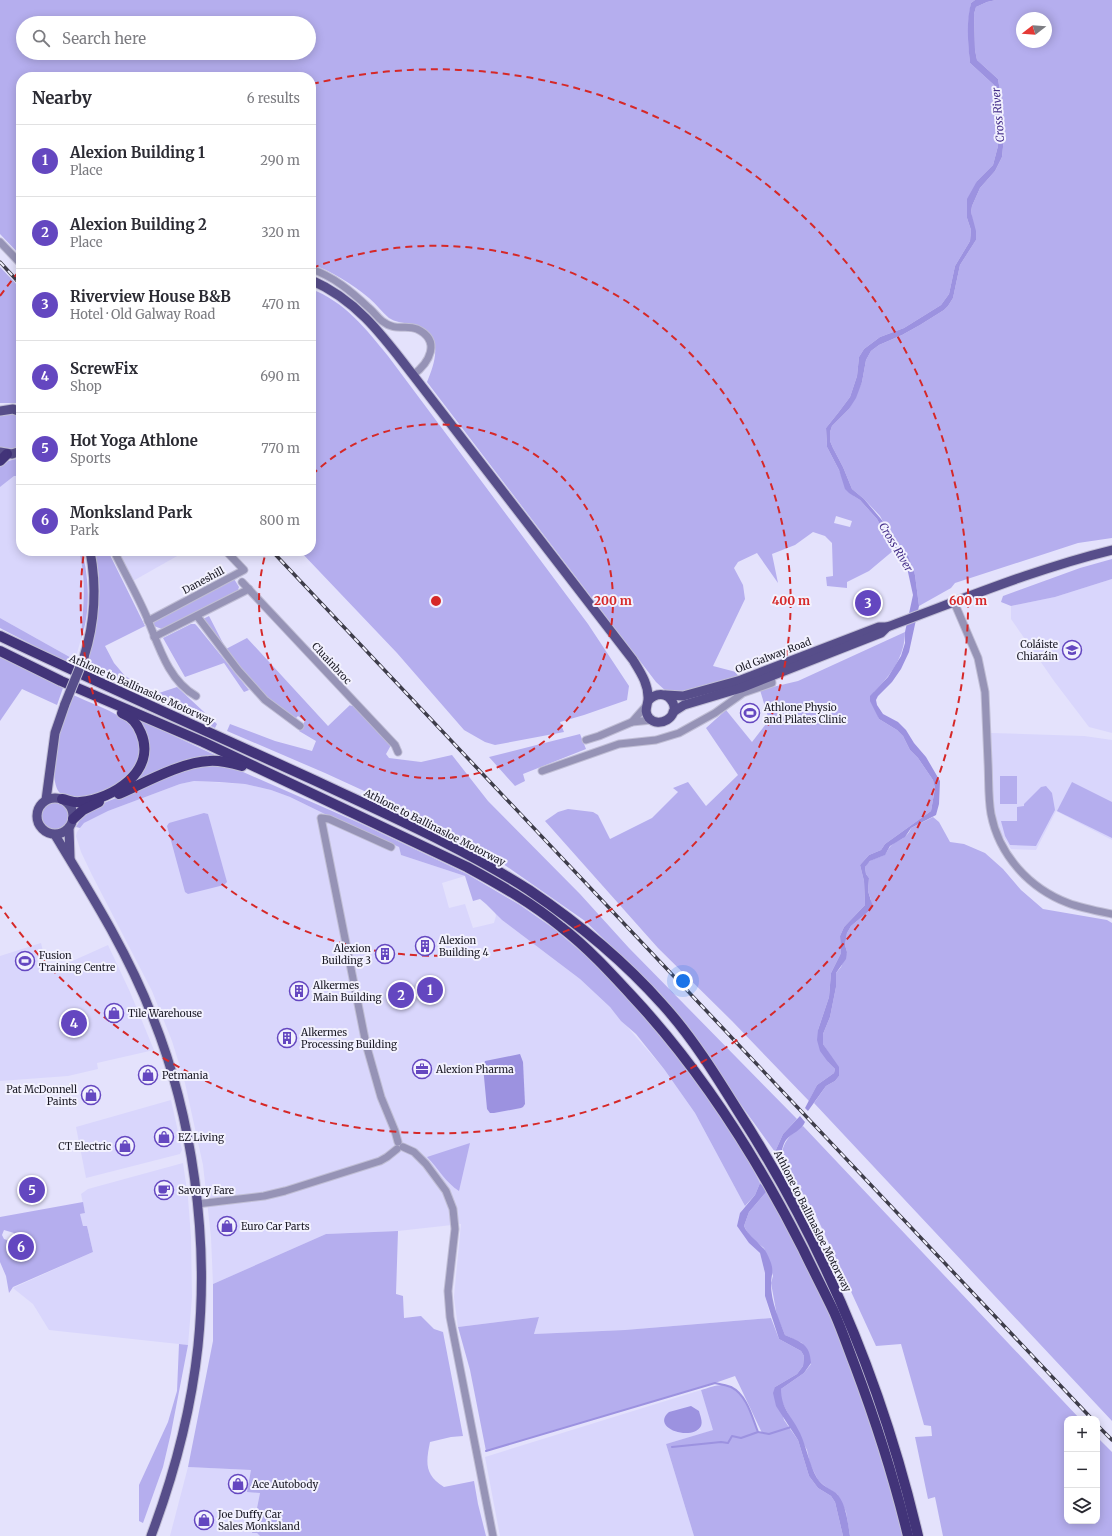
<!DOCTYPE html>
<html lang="en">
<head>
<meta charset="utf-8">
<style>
	:root { --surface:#fff; --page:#f7f7f7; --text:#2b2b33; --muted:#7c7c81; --line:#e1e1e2; --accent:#6447c0 }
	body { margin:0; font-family:Merriweather,serif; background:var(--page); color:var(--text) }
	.controls { position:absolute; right:12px; bottom:12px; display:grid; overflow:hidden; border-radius:8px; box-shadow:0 2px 10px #0003 }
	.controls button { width:36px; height:36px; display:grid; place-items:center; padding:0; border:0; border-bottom:1px solid var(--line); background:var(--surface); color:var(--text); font:20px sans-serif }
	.compass { position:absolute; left:1016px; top:12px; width:36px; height:36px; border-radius:50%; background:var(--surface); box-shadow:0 2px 10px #0003; rotate:253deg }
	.you { position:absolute; left:683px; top:981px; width:14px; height:14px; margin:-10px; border:3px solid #fff; border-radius:50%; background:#1a73e8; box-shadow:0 0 0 6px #1a73e833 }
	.badge { display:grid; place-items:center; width:26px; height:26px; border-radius:50%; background:var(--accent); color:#fff; font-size:13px; font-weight:700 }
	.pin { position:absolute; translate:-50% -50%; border:2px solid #fff; box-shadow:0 1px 4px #0006 }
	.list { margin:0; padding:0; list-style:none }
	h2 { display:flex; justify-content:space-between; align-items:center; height:52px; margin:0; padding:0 16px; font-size:17px }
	h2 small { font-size:13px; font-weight:400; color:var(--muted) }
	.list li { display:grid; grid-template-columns:26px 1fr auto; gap:12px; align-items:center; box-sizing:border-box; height:72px; padding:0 16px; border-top:1px solid var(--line) }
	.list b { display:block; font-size:15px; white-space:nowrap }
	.list p { margin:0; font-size:13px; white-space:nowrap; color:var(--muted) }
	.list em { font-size:13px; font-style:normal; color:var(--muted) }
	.icon { flex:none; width:22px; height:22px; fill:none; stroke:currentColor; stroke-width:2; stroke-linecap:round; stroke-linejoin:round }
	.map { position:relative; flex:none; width:1112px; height:1536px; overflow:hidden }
	.search { position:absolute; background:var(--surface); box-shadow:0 2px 10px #0003; left:16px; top:16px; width:300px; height:44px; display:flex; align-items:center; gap:10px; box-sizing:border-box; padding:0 14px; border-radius:22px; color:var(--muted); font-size:15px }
	.panel { position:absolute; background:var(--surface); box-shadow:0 2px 10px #0003; left:16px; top:72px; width:300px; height:484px; border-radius:16px }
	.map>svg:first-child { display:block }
	.built { fill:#d9d6fc }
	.green { fill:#b5aeee; fill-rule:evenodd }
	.water { fill:#9c92e0 }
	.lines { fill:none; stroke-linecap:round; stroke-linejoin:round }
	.stream { stroke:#9c92e0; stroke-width:2 }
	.minor-casing { stroke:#c0bed5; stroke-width:9 }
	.major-casing { stroke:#c0bed5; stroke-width:11 }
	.highway-casing { stroke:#c0bed5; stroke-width:12 }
	.minor { stroke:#9693b6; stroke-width:7 }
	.major { stroke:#574e8a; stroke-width:9 }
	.highway { stroke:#423479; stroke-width:10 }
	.rail-casing { stroke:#3e3d4a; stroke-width:3.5 }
	.rail { stroke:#f2f1fe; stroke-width:2; stroke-dasharray:6; stroke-linecap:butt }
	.major-bridge-casing { stroke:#c0bed5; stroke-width:11; stroke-linecap:butt }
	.major-bridge { stroke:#574e8a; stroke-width:9 }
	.ring { fill:none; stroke:#d62828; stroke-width:2; stroke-dasharray:7 5 }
	.labels { text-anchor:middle; stroke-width:4; stroke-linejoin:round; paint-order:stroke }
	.street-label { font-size:10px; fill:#1a1924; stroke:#f2f1fe }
	.poi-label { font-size:10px; fill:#1a1924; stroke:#f2f1fe; text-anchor:start }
	.water-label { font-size:11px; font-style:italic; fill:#442e89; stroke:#f2f1fe }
	.centre { fill:#d62828; stroke:#f2f1fe; stroke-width:2 }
	.ring-label { font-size:12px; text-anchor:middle; font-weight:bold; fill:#d62828; stroke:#f2f1fe; stroke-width:4; stroke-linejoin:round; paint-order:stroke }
</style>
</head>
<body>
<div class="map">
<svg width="1112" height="1536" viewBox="0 0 1112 1536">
	<rect width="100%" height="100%" fill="#e4e2fc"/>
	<g class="built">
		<polygon points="14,476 21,476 21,551 79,552 82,563 83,616 81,639 75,660 0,618 0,487"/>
		<polygon points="122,551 186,551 133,581 119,553"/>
		<polygon points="1112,579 1112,733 1089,727 1054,681 1011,619 1011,606 1055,597"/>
		<polygon points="991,733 1084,736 1112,740 1112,840 1056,811 1036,850 1011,849 1000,832 993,807"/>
		<polygon points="194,781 245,784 271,790 290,797 331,817 399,847 401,855 465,876 442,883 449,908 465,904 473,928 494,923 496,916 495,912 502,920 580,979 610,1007 664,1069 695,1113 745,1206 740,1213 749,1243 760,1253 765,1273 765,1296 771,1318 625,1330 534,1334 539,1317 458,1327 454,1297 461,1224 398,1231 326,1234 213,1284 211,1237 203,1165 185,1083 172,1041 152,991 92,875 81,852 76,836 77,832 84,823 108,811 180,784"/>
		<polygon points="41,943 48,972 108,945 130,992 154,1050 97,1063 98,1069 68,1076 0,1081 0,956"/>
		<polygon points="171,1100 182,1150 180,1154 86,1178 76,1127"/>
		<polygon points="183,1163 188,1198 191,1237 192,1297 188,1345 49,1330 33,1304 13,1288 93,1252 87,1226 83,1227 80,1214 85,1213 81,1194 88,1189"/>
		<polygon points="701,1390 714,1430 666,1444 694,1536 500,1536 485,1457"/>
		<polygon points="188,1467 251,1470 260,1493 252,1533 257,1533 260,1536 170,1536"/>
	</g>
	<g class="green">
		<path d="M0 0H975L971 3C967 23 968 43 970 63L994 85 995 98 994 108 998 146 993 165 977 181 967 218 971 230 970 241 955 266 949 294 941 305 904 328 880 337 864 349 859 357 857 376 850 397 838 413 826 428 827 447 839 470 843 480 854 496 860 500 877 519 894 550 869 571 847 582V588L827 586 826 577 833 576 832 543 825 536 813 532 795 545 772 554 778 583 757 553 738 562 734 568 743 585 745 599 713 666 736 672 739 678 689 693H668L656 682 427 382C433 367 441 347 429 333 419 321 401 326 389 318 382 312 376 304 369 298 352 284 332 271 311 264V77H21V256L0 234ZM23 23H309V53H23ZM836 516 852 521 850 527 834 523Z"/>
		<path d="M996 0H1112V538L1078 543 955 583 951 588 919 606 915 575 901 548 893 540 880 516 864 499 852 489 843 467 833 448 830 441V432L832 426 849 409 862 382 866 360 871 351 879 345 902 335 920 325 944 310 948 306 953 298 960 265 976 240 971 212 972 206 980 188 995 171 1002 157 1004 137 1000 121 999 85 998 79 977 60 975 50 974 14 976 7 987 2ZM1022 18H1046V42H1022Z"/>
		<polygon points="0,267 21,289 21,402 20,403 0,403"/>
		<path d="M311 289C344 301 367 330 388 356L588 624 629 686 627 700 584 715 560 722 564 732 495 745 485 742 464 730 397 653 300 551H311Z"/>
		<polygon points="5,412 17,414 21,416 21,447 17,450 0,449 0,414"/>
		<polygon points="16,459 21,461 21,476 14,476 0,487 0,465 8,461"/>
		<path d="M79 551H82C89 579 91 611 81 639 83 610 87 579 79 551Z"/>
		<path d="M94 551H108L145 626 105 646 114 663 125 676 156 694 177 687 217 724 215 728 114 680 92 667 87 662C97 626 105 588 94 551Z"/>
		<polygon points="1112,559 1112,579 1055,597 1011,606 1001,602 1003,596 1080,568"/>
		<polygon points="234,579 239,587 238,590 162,629 154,626 154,622"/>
		<polygon points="209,616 226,649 247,638 328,726 350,705 351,706 353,705 390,744 390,747 386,754 389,758 421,762 452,755 488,801 580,894 629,948 797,1119 783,1134 775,1152 660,993 585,921 496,859 386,801 325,773 227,731 230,724 275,741 312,751 316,741 299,731 305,721 298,716 295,719 267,699 245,676 203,619"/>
		<polygon points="0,618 75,660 73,666 0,628"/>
		<polygon points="191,624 195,624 197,626 249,690 244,692 224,663 185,677 163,638"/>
		<path d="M905 632C905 656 891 675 874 692L877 713 879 719 897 730 903 736 910 750 918 758 933 780 935 788 931 811 885 844 881 850 869 855 860 865 864 881 865 905 844 927 840 936 841 953 831 973 829 997 818 1030 828 1062 835 1069 834 1073 817 1085 809 1101 732 1021 658 948 545 821 558 812 568 809 593 812 598 815 610 839 652 818 678 792 673 788 688 782 706 806 738 775 706 728 726 710 752 742 769 720 760 690 798 681Z"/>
		<polygon points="0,656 63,688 57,705 22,689 0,721"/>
		<path d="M73 695C88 702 123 714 132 727 141 739 142 757 134 770 126 785 72 809 59 792 51 782 54 750 57 738 61 724 67 709 73 695Z"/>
		<polygon points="134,717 219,757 132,785 144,766"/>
		<polygon points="580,734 586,749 523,774 525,781 515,786 489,757"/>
		<polygon points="207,765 221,765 234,768 364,825 467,874 520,905 553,928 597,965 625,993 693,1075 741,1145 760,1183 755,1195 745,1206 695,1113 664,1069 636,1034 621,1021 610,1007 580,979 502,920 486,904 480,899 473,901 465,876 401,855 399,847 331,817 290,797 271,790 245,784 219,782 194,781 180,784 108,811 84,823 80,828 76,827 81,818 94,807 170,776 191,768"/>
		<rect x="1000" y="776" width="17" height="28"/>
		<polygon points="1072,782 1112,802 1112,838 1057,811"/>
		<polygon points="1046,786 1052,793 1055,810 1036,846 1010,845 1005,836 1001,821 1017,821 1017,807 1024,806 1024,804 1041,787"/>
		<circle cx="55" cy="817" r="15"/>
		<polygon points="204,813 208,814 227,882 224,885 188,894 185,892 167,826 169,823"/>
		<path d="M933 817 939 822 950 842 964 844 985 853 1003 869 1021 890 1043 909 1107 920 1112 923V1421L814 1103 826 1086 835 1081 839 1076 830 1055 823 1044V1034L830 1017 836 987V973L841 967 847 952 845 945 847 933 851 926 869 911 871 900 868 891 869 878 866 874 865 867C870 858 877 859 884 855 887 853 887 850 890 847 895 840 907 840 911 828Z"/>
		<path d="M803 1126 1080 1419H1067V1521H1097V1437L1112 1452V1536H943L935 1497 928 1499 915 1437 932 1436 931 1426 924 1425 901 1344 876 1346 814 1211 780 1158C785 1141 787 1136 803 1126Z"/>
		<path d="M470 1143 459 1191C446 1183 438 1168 427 1157Z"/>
		<polygon points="767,1191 793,1236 832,1319 878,1443 903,1536 850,1536 846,1512 837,1494 827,1488 818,1480 810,1464 807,1450 781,1400 781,1389 804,1373 811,1364 802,1343 785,1335 777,1316 771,1283 773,1276 764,1248 750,1237 744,1226 749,1212"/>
		<path d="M83 1202 85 1213 80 1214 83 1226H87L93 1252 13 1287 9 1293 6 1276 0 1262V1217ZM4 1230 14 1233 13 1243 9 1244 7 1240 4 1239 2 1235Z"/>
		<path d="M398 1231 396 1294 403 1296 404 1318 421 1316 434 1329 443 1332 463 1436 451 1437 430 1442C426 1462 424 1475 444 1487L474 1481 478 1504 486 1536H260L257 1533H252L260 1493 247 1492 251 1470 188 1467 213 1341V1284L326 1234Z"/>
		<path d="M539 1317 534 1334 625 1330 771 1318 779 1339 801 1351 804 1356 803 1366 797 1374 775 1387 784 1420 798 1440 809 1476 818 1488 831 1496 835 1502 843 1536H694L666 1444 713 1430 701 1390C708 1388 716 1385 722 1385 743 1384 752 1417 758 1432L762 1433 735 1376 715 1383 486 1451 470 1370 458 1327Z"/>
		<polygon points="179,1344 188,1345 171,1433 163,1467 143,1523 139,1521 139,1485 168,1422 177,1391"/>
	</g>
	<g class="water">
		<path d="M975 0H996L987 2 976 7 974 14 975 50 977 60 998 79 999 85 1000 121 1004 137 1002 157 995 171 980 188 972 206 971 212 976 231V240L960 265 953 298 948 306 944 310 920 325 902 335 879 345 871 351 866 360 862 382 856 398 849 409 832 426 830 432V441L833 448 843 467 852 489 864 499 886 525 893 540 908 556 915 575 919 606 909 652 901 669 892 682 878 696 876 700 877 705 883 714 898 722 906 730 914 743 926 757 940 781 939 804 936 815 911 828 905 837 890 846 885 855 870 861 865 867 866 874 869 878 868 891 872 904 869 911 851 926 847 933 845 945 847 952 846 959 836 973V987L830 1017 823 1034V1044L839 1067V1076L835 1081 826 1086 808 1111 805 1108 817 1085 834 1073 835 1069 828 1062 820 1051 817 1040 818 1030 829 997 831 973 841 953 840 936 844 927 865 905 864 881 860 865 869 855 881 850 885 844 931 811 935 788 933 780 918 758 910 750 903 736 897 730 879 719 870 701V696L888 677 901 656 905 643V632L913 595 906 563 894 550 877 519 860 500 849 493 845 489 839 470 827 447 826 428 838 413 850 397 857 376 859 357 864 349 880 337 904 328 941 305 949 294 955 266 970 241 971 230 967 218V199L977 181 993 165 998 146 994 108 995 98 994 85 970 63C968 44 966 22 971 3Z"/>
		<polygon points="520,1054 523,1062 525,1104 523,1107 521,1108 494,1113 490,1113 487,1109 483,1066 485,1061"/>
		<path d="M800 1116 805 1122C802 1130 792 1133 786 1140 783 1144 781 1153 780 1158L775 1152 783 1134Z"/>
		<path d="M760 1183 767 1191 749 1212 744 1226C748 1235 755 1239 762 1247 766 1250 769 1258 771 1263 774 1272 771 1276 771 1284 771 1302 779 1319 785 1335 801 1342 810 1344 811 1363L804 1373 781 1389C781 1409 792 1416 800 1433 807 1448 809 1464 817 1478 822 1486 829 1488 836 1493 846 1502 848 1524 850 1536H843L835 1502 831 1496 818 1488 809 1476 798 1440 776 1406 773 1393 775 1387 797 1374 803 1366 804 1356 801 1351 779 1339 765 1296V1273L760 1253 749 1243 737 1226 740 1213 755 1195Z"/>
		<path d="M691 1406 699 1411C700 1415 703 1422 701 1426 692 1442 650 1428 669 1412Z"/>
	</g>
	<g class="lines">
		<g class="stream">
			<polyline points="672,1447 721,1442 728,1443 732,1436 741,1438 758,1432"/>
			<path d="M486 1451 715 1383C720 1384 726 1385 731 1387 747 1395 752 1417 758 1432L769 1434 791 1427"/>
		</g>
		<defs>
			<g id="minor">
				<polyline points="0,242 21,264"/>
				<path d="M311 269C333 276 352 292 369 308 374 312 377 317 382 321 396 332 405 324 417 329 442 341 429 363 413 375"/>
				<path d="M114 551C125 574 138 596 148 620 159 647 169 681 196 696"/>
				<polyline points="242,582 395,745 398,752"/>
				<path d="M954 602 978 658 985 692C986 716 987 739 988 762 989 780 988 797 991 814 999 855 1029 888 1068 903 1081 908 1097 911 1112 914"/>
				<polyline points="197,616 238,670 265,700 300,726"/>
				<polyline points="148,621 244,570 226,551"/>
				<polyline points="154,637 249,589"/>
				<polyline points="632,722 646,706"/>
				<polyline points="586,740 599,736 632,722 652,720"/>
				<polyline points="542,771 619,744 656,740 679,733 715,713 743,693 772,683 771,676"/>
				<polyline points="391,847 329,819 321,818 366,1044 381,1097 395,1131 398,1142"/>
				<polyline points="403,1147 414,1152 426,1164 446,1191 453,1209 455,1229 448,1291 450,1317 493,1536"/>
				<polyline points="197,1204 264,1196 285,1191 380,1161 387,1157 397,1149"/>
			</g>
			<g id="major">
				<path d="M311 280C357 300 383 336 413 375L633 660C641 673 649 685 648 700 647 707 644 712 649 718 659 729 679 717 673 703 667 691 655 693 648 701"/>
				<polyline points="0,411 13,409 21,412"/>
				<polyline points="0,452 12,454 21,451"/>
				<path d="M84 657C95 622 97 587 90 551"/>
				<path d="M666 695 683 696 741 680 879 627H887C961 600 1034 569 1112 550"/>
				<polyline points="673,712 684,705 741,688 881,633 887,627"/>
				<circle cx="55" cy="816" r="18"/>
				<polyline points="46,800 55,733 65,704"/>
				<polyline points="69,828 70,858"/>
				<path d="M55 835C91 894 128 953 153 1018 193 1118 209 1239 198 1346 191 1411 174 1475 151 1536"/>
			</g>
			<g id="highway">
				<polyline points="0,461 7,454"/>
				<path d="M0 636C105 686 211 733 316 781 388 815 462 847 529 890 578 923 624 961 663 1005 692 1037 715 1074 738 1111 822 1241 883 1386 918 1536"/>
				<path d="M0 651 61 681 203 742 467 867C500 885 532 903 561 927 587 947 610 972 632 996 702 1071 757 1158 803 1249 813 1270 824 1291 834 1312 842 1330 848 1348 855 1366 876 1422 894 1478 908 1536"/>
				<path d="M119 794C144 783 182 762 209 761 220 760 231 763 242 766"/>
				<path d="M62 799C68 800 74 803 80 802 113 799 157 771 141 733 137 723 132 717 122 713"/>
				<polyline points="73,819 83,810 99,802"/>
			</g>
		</defs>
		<use href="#minor" class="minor-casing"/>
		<use href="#major" class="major-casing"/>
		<use href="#highway" class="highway-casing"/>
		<use href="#minor" class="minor"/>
		<use href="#major" class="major"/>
		<use href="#highway" class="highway"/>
		<defs>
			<g id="rail">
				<polyline points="0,262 21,285"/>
				<polyline points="272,551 1092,1419"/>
				<polyline points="1097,1425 1112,1440"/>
			</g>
		</defs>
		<use href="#rail" class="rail-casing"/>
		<use href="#rail" class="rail"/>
		<defs>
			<polyline id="major-bridge" points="65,704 84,657"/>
		</defs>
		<use href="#major-bridge" class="major-bridge-casing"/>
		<use href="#major-bridge" class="major-bridge"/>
	</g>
	<g class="ring">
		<path d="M312 475A177 177 0 1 1 266 552"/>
		<path d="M312 268A355 355 0 1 1 84 552"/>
		<path d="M0 296A532 532 0 0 1 20 270M312 84A532 532 0 1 1 0 906"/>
	</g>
	<defs>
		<symbol id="school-ring" viewBox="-11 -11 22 22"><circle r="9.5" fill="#f2f1fe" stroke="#6447c0" stroke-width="1.5"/><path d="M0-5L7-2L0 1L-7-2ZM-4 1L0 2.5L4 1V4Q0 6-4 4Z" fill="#6447c0"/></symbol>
		<symbol id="stadium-ring" viewBox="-11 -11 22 22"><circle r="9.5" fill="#f2f1fe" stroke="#6447c0" stroke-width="1.5"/><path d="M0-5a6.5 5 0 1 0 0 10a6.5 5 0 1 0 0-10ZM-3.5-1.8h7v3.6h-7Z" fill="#6447c0"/></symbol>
		<symbol id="building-ring" viewBox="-11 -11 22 22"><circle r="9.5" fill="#f2f1fe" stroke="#6447c0" stroke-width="1.5"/><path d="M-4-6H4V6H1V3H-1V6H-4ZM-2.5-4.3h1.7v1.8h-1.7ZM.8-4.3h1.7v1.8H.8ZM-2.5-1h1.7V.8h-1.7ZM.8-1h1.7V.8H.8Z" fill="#6447c0"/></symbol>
		<symbol id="shop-ring" viewBox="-11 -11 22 22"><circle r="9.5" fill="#f2f1fe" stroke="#6447c0" stroke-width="1.5"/><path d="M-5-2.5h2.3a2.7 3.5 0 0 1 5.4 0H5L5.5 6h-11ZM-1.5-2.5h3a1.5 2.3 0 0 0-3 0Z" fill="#6447c0"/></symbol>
		<symbol id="office-ring" viewBox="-11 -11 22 22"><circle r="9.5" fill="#f2f1fe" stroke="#6447c0" stroke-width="1.5"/><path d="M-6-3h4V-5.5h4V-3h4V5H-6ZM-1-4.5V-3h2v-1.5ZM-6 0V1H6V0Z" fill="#6447c0"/></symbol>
		<symbol id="cafe-ring" viewBox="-11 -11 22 22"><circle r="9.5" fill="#f2f1fe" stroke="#6447c0" stroke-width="1.5"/><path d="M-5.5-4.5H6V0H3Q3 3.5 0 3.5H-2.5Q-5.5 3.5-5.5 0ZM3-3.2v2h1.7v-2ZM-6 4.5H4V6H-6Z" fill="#6447c0"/></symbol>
	</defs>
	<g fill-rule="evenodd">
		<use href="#school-ring" x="1061" y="639" width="22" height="22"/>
		<use href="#stadium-ring" x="739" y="702" width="22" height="22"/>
		<use href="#building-ring" x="414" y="935" width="22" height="22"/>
		<use href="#building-ring" x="374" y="943" width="22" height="22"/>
		<use href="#stadium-ring" x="14" y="950" width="22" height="22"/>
		<use href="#building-ring" x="288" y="980" width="22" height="22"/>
		<use href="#shop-ring" x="103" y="1002" width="22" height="22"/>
		<use href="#building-ring" x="276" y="1027" width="22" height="22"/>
		<use href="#office-ring" x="411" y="1058" width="22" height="22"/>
		<use href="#shop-ring" x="137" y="1064" width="22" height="22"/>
		<use href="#shop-ring" x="80" y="1084" width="22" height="22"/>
		<use href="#shop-ring" x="153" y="1126" width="22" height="22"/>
		<use href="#shop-ring" x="114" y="1135" width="22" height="22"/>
		<use href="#cafe-ring" x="153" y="1179" width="22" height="22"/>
		<use href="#shop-ring" x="216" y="1215" width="22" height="22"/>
		<use href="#shop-ring" x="227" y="1473" width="22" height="22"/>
		<use href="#shop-ring" x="193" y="1509" width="22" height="22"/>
	</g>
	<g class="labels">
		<g class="street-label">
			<text transform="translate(203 580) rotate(-28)" y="4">Daneshill</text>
			<text transform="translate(773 655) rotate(-21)" y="4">Old Galway Road</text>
			<text transform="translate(332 663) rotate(47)" y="4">Cluainbroc</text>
			<text transform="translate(142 689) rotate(24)" y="4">Athlone to Ballinasloe Motorway</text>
			<text transform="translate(435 827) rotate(27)" y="4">Athlone to Ballinasloe Motorway</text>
			<text transform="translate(813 1221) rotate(63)" y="4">Athlone to Ballinasloe Motorway</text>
		</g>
		<g class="poi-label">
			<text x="1058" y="648" text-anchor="end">Coláiste<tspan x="1058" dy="12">Chiaráin</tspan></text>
			<text x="764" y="711">Athlone Physio<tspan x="764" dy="12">and Pilates Clinic</tspan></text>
			<text x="439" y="944">Alexion<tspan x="439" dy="12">Building 4</tspan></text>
			<text x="371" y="952" text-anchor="end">Alexion<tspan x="371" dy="12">Building 3</tspan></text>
			<text x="39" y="959">Fusion<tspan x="39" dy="12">Training Centre</tspan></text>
			<text x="313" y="989">Alkermes<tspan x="313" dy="12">Main Building</tspan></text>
			<text x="128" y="1017">Tile Warehouse</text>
			<text x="301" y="1036">Alkermes<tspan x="301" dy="12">Processing Building</tspan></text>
			<text x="436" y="1073">Alexion Pharma</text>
			<text x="162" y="1079">Petmania</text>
			<text x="77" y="1093" text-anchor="end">Pat McDonnell<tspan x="77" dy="12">Paints</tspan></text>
			<text x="178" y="1141">EZ Living</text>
			<text x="111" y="1150" text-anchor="end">CT Electric</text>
			<text x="178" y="1194">Savory Fare</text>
			<text x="241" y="1230">Euro Car Parts</text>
			<text x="252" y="1488">Ace Autobody</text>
			<text x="218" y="1518">Joe Duffy Car<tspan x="218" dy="12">Sales Monksland</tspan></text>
		</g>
		<g class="water-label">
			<text transform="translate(998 115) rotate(-95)" y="4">Cross River</text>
			<text transform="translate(896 547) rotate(59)" y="4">Cross River</text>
		</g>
	</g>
	<circle cx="436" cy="601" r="6" class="centre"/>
	<g class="ring-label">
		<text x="613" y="605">200 m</text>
		<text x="791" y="605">400 m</text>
		<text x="968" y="605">600 m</text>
	</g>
</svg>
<div class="controls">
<button>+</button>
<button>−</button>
<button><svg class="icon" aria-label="layers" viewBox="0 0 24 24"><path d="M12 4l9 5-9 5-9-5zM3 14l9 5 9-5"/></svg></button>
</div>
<svg class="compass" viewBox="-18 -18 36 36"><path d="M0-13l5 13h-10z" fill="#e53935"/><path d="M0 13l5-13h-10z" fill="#7c7c81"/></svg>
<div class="you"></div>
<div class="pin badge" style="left:430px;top:990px">1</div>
<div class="pin badge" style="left:401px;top:995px">2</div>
<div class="pin badge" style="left:868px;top:603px">3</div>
<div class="pin badge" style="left:74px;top:1023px">4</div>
<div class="pin badge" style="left:32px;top:1190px">5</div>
<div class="pin badge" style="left:21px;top:1247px">6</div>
<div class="search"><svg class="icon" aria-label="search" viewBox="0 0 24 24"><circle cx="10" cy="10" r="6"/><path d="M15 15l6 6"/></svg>Search here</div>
<section class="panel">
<h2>Nearby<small>6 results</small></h2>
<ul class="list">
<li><span class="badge">1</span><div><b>Alexion Building 1</b><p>Place</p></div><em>290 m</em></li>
<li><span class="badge">2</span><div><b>Alexion Building 2</b><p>Place</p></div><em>320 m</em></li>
<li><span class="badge">3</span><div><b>Riverview House B&amp;B</b><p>Hotel · Old Galway Road</p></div><em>470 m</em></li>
<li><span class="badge">4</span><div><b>ScrewFix</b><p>Shop</p></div><em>690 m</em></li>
<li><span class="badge">5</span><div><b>Hot Yoga Athlone</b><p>Sports</p></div><em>770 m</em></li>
<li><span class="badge">6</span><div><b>Monksland Park</b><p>Park</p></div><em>800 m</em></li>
</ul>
</section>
</div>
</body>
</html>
